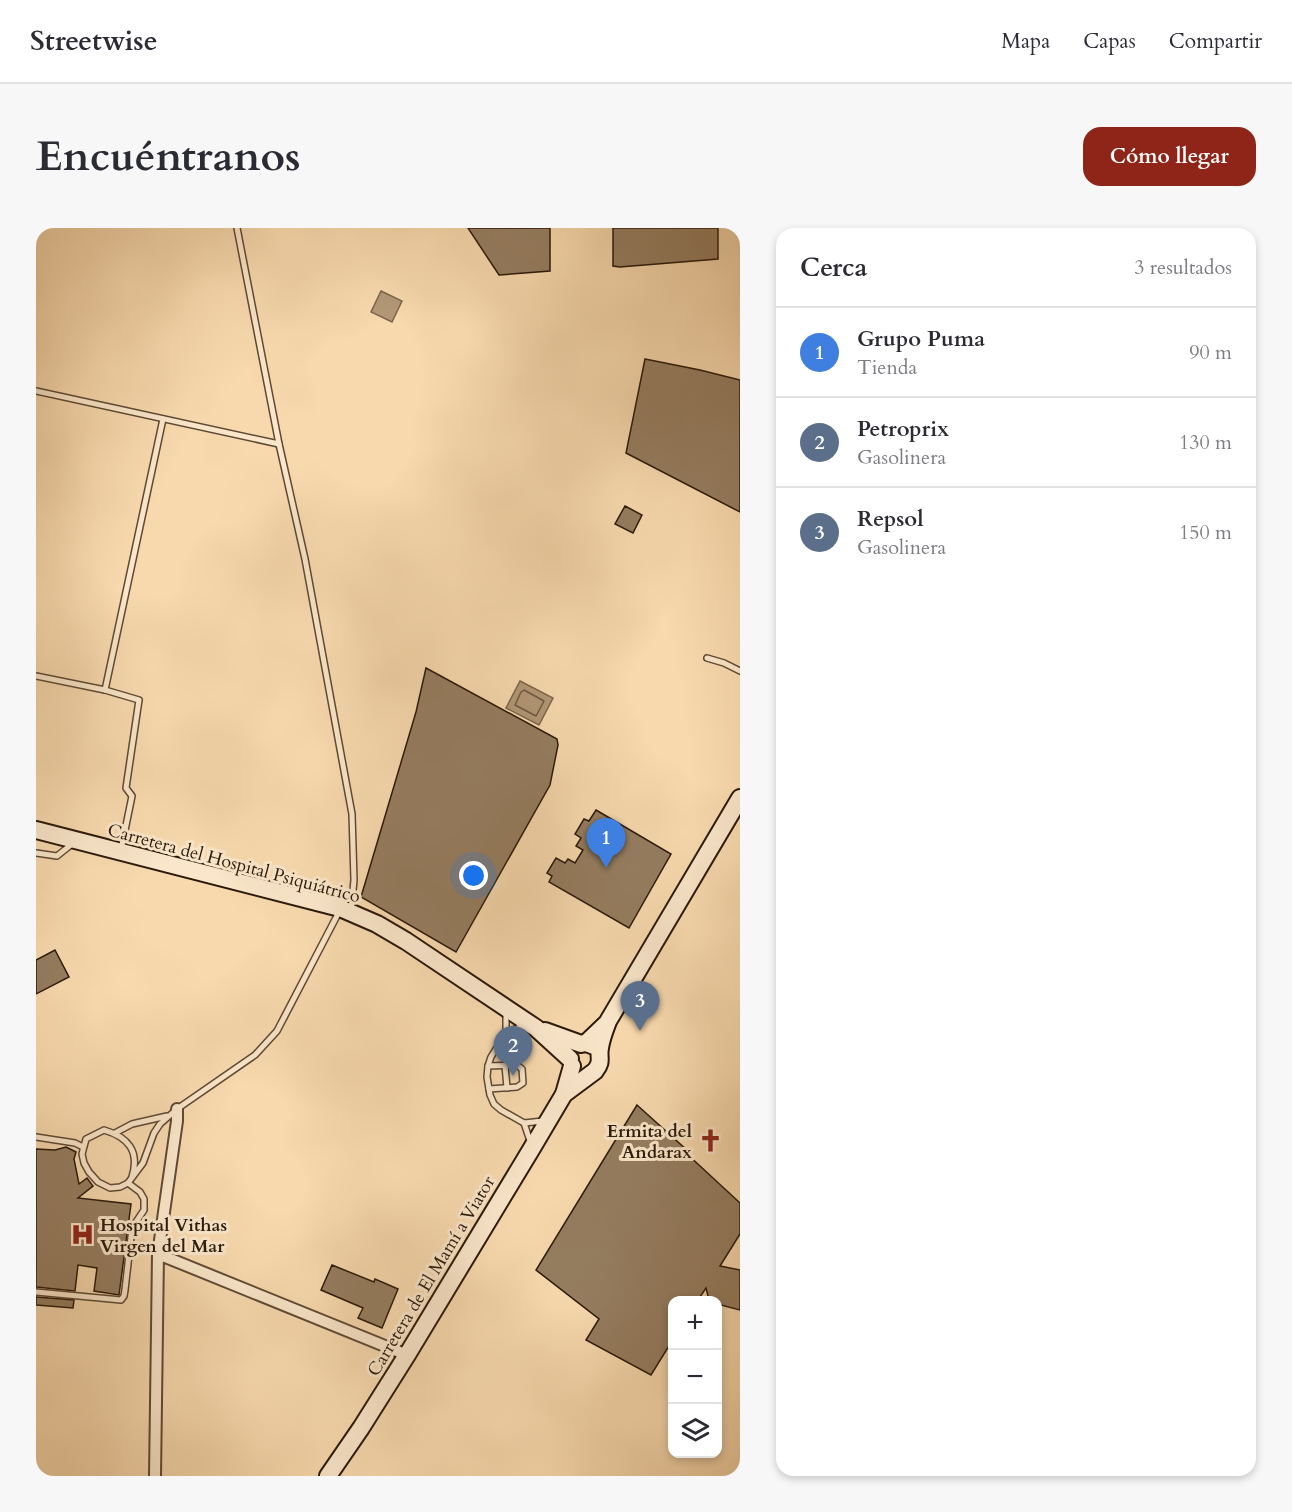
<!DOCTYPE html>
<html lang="es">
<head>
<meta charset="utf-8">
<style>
	:root { --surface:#fff; --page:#f7f7f7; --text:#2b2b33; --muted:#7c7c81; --line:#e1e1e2; --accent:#8f2418 }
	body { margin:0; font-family:Cardo,serif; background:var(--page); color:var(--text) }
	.controls { position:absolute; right:18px; bottom:18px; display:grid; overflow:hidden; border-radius:12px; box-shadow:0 3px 9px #0003 }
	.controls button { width:54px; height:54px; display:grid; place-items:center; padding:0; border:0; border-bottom:2px solid var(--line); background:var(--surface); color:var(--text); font:30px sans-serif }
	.you { position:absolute; left:438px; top:648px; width:21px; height:21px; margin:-15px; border:4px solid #fff; border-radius:50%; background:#1a73e8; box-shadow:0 0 0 9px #1a73e833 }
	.badge { display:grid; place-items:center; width:39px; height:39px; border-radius:50%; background:var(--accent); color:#fff; font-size:20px; font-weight:700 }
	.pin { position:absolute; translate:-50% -50px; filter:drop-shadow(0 2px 3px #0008) }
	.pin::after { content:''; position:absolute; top:32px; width:21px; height:18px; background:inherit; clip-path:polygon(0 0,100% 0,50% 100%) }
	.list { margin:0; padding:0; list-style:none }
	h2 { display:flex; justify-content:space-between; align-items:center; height:78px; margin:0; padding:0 24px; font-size:26px }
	h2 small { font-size:20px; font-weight:400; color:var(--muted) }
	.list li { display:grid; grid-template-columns:39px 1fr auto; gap:18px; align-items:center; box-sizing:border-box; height:90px; padding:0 24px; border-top:2px solid var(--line) }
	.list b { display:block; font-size:22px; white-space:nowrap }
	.list p { margin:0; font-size:20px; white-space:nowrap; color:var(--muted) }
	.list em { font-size:20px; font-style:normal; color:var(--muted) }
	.icon { flex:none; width:33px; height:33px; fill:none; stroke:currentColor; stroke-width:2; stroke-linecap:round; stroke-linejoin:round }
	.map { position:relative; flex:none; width:704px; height:1248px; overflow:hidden; border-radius:18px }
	header { display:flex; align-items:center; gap:36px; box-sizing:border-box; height:84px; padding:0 30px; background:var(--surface); border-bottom:2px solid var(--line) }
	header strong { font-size:28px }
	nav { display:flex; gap:33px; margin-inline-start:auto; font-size:21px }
	.intro { display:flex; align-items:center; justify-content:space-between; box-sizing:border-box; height:144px; padding:0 36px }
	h1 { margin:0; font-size:42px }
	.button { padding:15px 27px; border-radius:18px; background:var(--accent); color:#fff; font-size:21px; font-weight:700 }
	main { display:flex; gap:36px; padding:0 36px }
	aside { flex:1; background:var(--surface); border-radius:18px; box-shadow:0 3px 9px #0003 }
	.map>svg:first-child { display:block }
	.water { fill:#b29877; stroke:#7c654c; stroke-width:1.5 }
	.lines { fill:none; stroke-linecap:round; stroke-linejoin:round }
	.shore { stroke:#6e5841; stroke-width:1.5 }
	.building { fill:#957d60; stroke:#2a190b; stroke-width:1.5 }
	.lane-casing { stroke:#5e4934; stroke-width:8 }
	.street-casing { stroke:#5e4934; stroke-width:14 }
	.secondary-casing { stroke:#2a190b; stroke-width:20 }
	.lane { stroke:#fae6ca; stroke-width:5 }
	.street { stroke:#fae6ca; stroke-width:10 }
	.secondary { stroke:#fae6ca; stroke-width:16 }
	.labels { text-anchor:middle; stroke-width:6; stroke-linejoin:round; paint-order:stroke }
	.street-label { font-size:18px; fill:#2a190b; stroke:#fae6ca }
	.poi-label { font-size:18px; font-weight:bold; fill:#2a190b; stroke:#fae6ca; text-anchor:end }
</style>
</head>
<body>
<header>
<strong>Streetwise</strong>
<nav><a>Mapa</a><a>Capas</a><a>Compartir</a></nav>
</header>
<div class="intro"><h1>Encuéntranos</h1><a class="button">Cómo llegar</a></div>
<main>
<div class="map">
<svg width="704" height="1248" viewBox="0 0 704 1248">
	<rect width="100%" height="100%" fill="#f8d9ae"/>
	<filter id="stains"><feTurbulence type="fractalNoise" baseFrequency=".00333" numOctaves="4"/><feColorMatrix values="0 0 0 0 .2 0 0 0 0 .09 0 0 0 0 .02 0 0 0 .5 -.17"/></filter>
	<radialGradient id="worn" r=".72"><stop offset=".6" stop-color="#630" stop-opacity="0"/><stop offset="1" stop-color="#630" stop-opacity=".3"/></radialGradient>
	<g class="water">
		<polygon points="345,63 366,73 356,94 335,84"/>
		<polygon points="484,453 517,470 503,497 470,480"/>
	</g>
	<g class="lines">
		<polygon class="shore" points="488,462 508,473 500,488 479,477 485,464"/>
	</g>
	<g class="building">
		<polygon points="432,0 514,0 514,43 463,47"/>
		<polygon points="577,0 682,0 682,31 584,39 577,38"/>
		<polygon points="609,131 664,142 704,152 704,284 590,225"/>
		<polygon points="589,278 606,287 597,305 579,296"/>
		<polygon points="390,440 521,511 522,517 514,557 420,724 325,669 380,484"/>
		<polygon points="560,582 635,626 593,700 513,654 516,648 511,645 520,630 529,635 532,631 539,635 547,622 540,618 545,610 539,606 548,591 553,593"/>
		<polygon points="19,722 33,749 0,766 0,732"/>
		<polygon points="601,877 652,923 650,925 704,975 704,1006 684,1038 704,1042 704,1082 681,1076 681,1072 673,1072 670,1060 662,1072 636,1072 636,1113 615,1147 550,1112 563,1091 500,1042"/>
		<polygon points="30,919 40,924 38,931 43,956 51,950 57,958 42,970 95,976 83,1067 58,1063 61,1040 42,1037 39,1063 0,1059 0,921 19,922"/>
		<polygon points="296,1037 338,1054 339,1051 362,1061 346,1100 322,1090 327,1080 285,1062"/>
		<polygon points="0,1069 38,1072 37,1080 0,1077"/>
	</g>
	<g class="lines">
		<defs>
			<g id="lane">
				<polyline points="201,0 243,216 269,331 316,586 318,652 315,683"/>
				<polyline points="0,163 243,216"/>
				<polyline points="671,430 688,435 704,443"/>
				<polyline points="0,448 69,462 103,472 90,560 96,568 85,622"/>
				<polyline points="69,462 127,191"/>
				<polyline points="0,625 21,628 36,616"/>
				<polyline points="470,784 470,805 455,829 452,838 451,849 454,867 458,876 465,882 488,895 507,893"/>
				<polyline points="470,805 488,797"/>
				<polyline points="469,837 471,860"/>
				<polyline points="452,838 481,837 486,841 487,855 481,859 453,861"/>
				<polyline points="488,895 495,916"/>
				<polyline points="79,905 96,896 131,888"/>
				<polyline points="0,909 39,915 47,919"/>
				<path d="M96 949C104 923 92 909 68 902L50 911 46 926 48 935 53 944 62 954 74 960 84 959 92 955 107 935 118 905 124 896 141 881 219 827 241 803 304 682"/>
				<polyline points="0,1064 85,1072 88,1068 89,1062 96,1000 108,982 108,971 104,964 92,955"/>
			</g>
			<g id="street">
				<polyline points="122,1026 371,1127"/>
				<polyline points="119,1248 122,1026 141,893 141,881"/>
			</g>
			<g id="secondary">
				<polyline points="0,602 304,680 341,696 370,713 500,800 534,831"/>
				<polyline points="509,803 545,816 550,815 558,818"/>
				<polyline points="550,815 571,795 704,570"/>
				<path d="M528 866 559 843C567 833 562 830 564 820 565 812 568 804 571 796"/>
				<polyline points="292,1248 325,1200 371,1127 496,920 528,866 536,838"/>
			</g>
		</defs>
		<use href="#lane" class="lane-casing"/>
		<use href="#street" class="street-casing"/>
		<use href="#secondary" class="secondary-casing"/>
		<use href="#lane" class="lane"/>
		<use href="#street" class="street"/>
		<use href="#secondary" class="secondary"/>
	</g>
	<defs>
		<symbol id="church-bare" viewBox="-9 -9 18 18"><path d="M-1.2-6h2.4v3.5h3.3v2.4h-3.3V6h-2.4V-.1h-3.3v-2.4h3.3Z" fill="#8f2418" stroke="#fae6ca" stroke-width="2.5" paint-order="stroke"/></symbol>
		<symbol id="hospital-bare" viewBox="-9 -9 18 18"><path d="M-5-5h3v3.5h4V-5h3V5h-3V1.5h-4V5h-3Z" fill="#8f2418" stroke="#fae6ca" stroke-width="2.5" paint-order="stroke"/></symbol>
	</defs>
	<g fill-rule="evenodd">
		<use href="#church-bare" x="658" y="896" width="33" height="33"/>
		<use href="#hospital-bare" x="30" y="990" width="33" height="33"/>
	</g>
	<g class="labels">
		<g class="street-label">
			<text transform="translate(198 635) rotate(15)" y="6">Carretera del Hospital Psiquiátrico</text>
			<text transform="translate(395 1048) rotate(-59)" y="6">Carretera de El Mamí a Viator</text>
		</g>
		<g class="poi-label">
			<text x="656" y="909">Ermita del<tspan x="656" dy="21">Andarax</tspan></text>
			<text x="64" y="1003" text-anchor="start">Hospital Vithas<tspan x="64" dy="21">Virgen del Mar</tspan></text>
		</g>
	</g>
	<rect width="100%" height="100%" filter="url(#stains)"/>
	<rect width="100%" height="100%" fill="url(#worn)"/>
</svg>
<div class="controls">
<button>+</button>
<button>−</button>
<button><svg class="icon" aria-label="layers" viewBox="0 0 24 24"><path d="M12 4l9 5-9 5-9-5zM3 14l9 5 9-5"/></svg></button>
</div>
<div class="you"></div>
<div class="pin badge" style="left:570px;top:640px;background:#3f7fe0">1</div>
<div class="pin badge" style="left:477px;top:848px;background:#5c6f8a">2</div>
<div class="pin badge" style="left:604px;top:803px;background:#5c6f8a">3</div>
</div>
<aside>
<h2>Cerca<small>3 resultados</small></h2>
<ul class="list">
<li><span class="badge" style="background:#3f7fe0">1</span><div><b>Grupo Puma</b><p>Tienda</p></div><em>90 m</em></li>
<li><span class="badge" style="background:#5c6f8a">2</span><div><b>Petroprix</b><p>Gasolinera</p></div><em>130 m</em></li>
<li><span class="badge" style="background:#5c6f8a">3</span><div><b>Repsol</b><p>Gasolinera</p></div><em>150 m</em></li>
</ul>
</aside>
</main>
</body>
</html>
